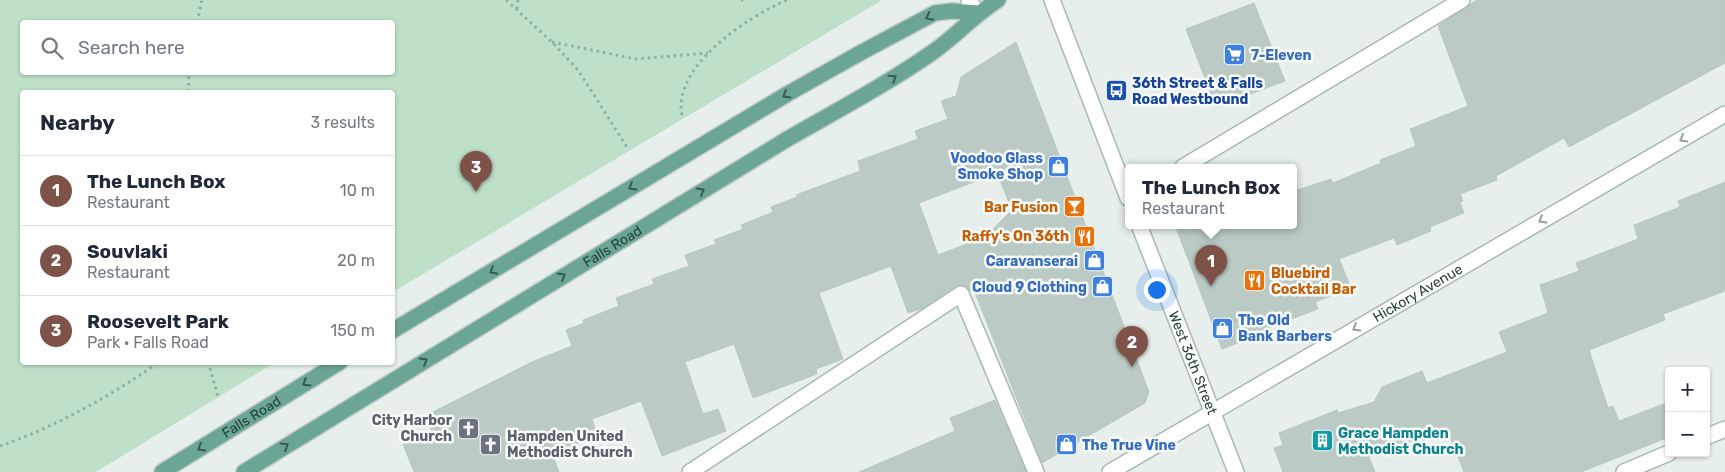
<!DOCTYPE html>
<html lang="en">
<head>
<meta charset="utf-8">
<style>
	:root { --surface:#fff; --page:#f2f2f3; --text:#1f2937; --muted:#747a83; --line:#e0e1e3; --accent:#7f5249 }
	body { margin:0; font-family:Rubik,sans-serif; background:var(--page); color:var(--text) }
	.controls { position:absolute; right:15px; bottom:15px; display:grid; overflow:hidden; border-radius:5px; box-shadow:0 1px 4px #0004 }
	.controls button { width:45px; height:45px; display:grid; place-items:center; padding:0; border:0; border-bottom:1px solid var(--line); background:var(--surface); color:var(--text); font:25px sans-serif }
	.you { position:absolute; left:1156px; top:289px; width:18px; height:18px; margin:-12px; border:4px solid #fff; border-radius:50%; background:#1a73e8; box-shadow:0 0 0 8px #1a73e833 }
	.badge { display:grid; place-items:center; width:32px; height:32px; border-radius:50%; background:var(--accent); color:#fff; font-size:16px; font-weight:700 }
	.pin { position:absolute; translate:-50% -41px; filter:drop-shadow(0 1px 2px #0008) }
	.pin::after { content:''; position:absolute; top:26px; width:18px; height:15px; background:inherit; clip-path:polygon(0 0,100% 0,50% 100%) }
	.popup { position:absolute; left:1125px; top:164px; width:172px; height:65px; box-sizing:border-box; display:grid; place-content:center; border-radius:5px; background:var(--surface); filter:drop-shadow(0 1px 4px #0005); font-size:16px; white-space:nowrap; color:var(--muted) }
	.popup b { font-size:19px; color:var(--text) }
	.popup::after { content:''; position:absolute; left:50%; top:100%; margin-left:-10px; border:10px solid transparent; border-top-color:var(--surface) }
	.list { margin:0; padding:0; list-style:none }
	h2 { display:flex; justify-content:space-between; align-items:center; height:65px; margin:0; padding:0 20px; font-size:21px }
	h2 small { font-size:16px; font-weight:400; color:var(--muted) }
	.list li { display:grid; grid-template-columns:32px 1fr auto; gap:15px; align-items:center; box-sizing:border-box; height:70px; padding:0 20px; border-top:1px solid var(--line) }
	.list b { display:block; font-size:19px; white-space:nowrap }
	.list p { margin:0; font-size:16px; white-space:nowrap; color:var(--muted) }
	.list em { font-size:16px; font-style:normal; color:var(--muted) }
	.icon { flex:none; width:28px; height:28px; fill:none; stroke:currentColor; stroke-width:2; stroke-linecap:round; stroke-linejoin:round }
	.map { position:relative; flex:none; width:1725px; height:472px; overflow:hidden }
	.search { position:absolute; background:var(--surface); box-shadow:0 1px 4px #0004; left:20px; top:20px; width:375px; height:55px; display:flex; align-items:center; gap:12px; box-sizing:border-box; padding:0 18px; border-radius:5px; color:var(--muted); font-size:19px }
	.panel { position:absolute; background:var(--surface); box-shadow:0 1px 4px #0004; left:20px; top:90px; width:375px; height:275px; border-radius:5px }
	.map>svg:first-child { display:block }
	.green { fill:#bfe0c8; fill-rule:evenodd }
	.building { fill:#bbcac4; stroke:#b8c9c2; fill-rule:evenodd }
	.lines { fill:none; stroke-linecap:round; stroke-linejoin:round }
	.minor-casing { stroke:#a8b8b2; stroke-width:18 }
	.major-casing { stroke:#c2cac8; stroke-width:18 }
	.path { stroke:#86b3a5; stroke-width:3; stroke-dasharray:2.5 4; stroke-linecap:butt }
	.minor { stroke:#fff; stroke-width:15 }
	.major { stroke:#6aa596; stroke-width:15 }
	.oneway { stroke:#365b51 }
	.oneway2 { stroke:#92a09c }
	.labels { text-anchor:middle; stroke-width:5; stroke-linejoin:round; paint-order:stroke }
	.shop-label { font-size:14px; font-weight:bold; fill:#366cbe; stroke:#f7fbf9; text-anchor:start }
	.transit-label { font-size:14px; font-weight:bold; fill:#164399; stroke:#f7fbf9; text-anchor:start }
	.food-label { font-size:14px; font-weight:bold; fill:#c56008; stroke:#f7fbf9; text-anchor:end }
	.street-label { font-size:14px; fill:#24423a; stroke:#f7fbf9 }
	.worship-label { font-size:14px; font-weight:bold; fill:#5b616d; stroke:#f7fbf9; text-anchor:end }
	.culture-label { font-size:14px; font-weight:bold; fill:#0d838f; stroke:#f7fbf9; text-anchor:start }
</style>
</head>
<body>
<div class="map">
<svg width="1725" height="472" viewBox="0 0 1725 472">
	<rect width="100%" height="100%" fill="#e6efeb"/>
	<path class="green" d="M0 0H882L393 292 392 92H22V362L274 363 96 472H0ZM392 22V72H22V22Z"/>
	<g class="building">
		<polygon points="1477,0 1725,0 1725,63 1569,147 1564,138 1496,176 1497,180 1460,194 1463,201 1460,202 1464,213 1430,227 1431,231 1397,245 1394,238 1339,259 1351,288 1315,302 1318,309 1252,334 1253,337 1222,349 1175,225 1294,225 1294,191 1331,179 1333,183 1381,163 1380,160 1416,146 1410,129 1468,106 1438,26"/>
		<polygon points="1254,3 1285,81 1216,107 1186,29"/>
		<path d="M1016 42 1149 392 1145 403 1042 463 974 290 970 291 962 285 956 286 923 308 908 313 891 266 819 293 843 359 816 369 817 374 753 398 734 344 685 362 703 414 718 409 726 431 662 456 641 401 592 419 597 435 552 454 559 472H414L403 444 433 433 425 416 534 361 572 346 566 330 584 323 583 320 619 306 616 298 654 284 652 279 689 266 685 255 716 244 714 240 743 229 741 225 773 212 771 207 797 197 796 195 860 171 858 161 918 139 915 131 948 119 941 101 956 96 961 77ZM979 180H1000L1012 210 985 237 938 255 919 203Z"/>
		<polygon points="1725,182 1725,291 1663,314 1665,320 1589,350 1608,408 1613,406 1619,421 1669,402 1669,437 1581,472 1464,472 1448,432 1423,441 1422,437 1369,457 1375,472 1283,472 1274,448 1283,445 1279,433 1337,410 1338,413 1374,402 1382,387 1422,371 1427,383 1507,352 1499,332 1548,313 1540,285 1579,271 1576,263 1638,239 1634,225 1680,207 1678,201"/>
		<polygon points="995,400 1026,472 859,472 955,431 950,418"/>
	</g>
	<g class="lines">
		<defs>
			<g id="minor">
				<polyline points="969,0 977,13"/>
				<polyline points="1052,0 1128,198"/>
				<polyline points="1183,167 1462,0"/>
				<path id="s1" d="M1139 225 1236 472"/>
				<polyline points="1706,437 1725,429"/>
				<polyline points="690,472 961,294 1036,472"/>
				<path id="s2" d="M1110 472 1725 114"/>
				<polyline points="1624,472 1669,453"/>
			</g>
			<g id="major">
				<polyline points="392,331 789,93 862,52 935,13 952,11 977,13"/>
				<path id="s3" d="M162 472 340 362"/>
				<path id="s4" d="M244 472 789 138C838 110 887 84 933 52 956 36 974 15 998 0"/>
			</g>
		</defs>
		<use href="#minor" class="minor-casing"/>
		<use href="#major" class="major-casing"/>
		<g class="path">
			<polyline points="506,0 552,42 578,70 627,147"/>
			<polyline points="741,0 745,0"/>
			<polyline points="517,9 518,0"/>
			<polyline points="197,22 202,0"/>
			<polyline points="552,42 636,59 708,53"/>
			<polyline points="188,92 189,72"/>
			<path d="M682 115C672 66 749 16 787 0"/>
			<polyline points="208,362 219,399"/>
			<path d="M0 446C57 426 109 397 159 362"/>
		</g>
		<use href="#minor" class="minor"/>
		<use href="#major" class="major"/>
	</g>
	<defs><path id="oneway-chevron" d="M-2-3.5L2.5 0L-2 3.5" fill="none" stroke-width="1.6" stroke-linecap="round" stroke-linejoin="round" transform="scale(1.25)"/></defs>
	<g class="oneway">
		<use href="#oneway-chevron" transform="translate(929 17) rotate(154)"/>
		<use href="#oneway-chevron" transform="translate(893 78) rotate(-33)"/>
		<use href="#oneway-chevron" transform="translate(786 95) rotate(150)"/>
		<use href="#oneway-chevron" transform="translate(632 187) rotate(149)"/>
		<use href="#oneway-chevron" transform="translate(701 191) rotate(-31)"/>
		<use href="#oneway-chevron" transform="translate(493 271) rotate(149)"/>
		<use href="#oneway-chevron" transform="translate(562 276) rotate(-31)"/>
		<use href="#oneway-chevron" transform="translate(424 361) rotate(-31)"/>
		<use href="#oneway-chevron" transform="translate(306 383) rotate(148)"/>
		<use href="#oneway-chevron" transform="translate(285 446) rotate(-32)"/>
		<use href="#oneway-chevron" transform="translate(201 448) rotate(149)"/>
	</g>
	<g class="oneway2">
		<use href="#oneway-chevron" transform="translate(1683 139) rotate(150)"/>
		<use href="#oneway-chevron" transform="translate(1542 220) rotate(150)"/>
		<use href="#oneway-chevron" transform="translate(1356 328) rotate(150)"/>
	</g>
	<defs>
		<symbol id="supermarket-square" viewBox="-11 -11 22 22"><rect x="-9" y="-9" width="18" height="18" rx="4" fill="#3f7fe0" stroke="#f7fbf9"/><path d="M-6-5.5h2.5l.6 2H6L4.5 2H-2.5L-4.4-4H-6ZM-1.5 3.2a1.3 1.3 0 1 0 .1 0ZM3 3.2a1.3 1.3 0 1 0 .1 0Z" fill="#fff"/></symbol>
		<symbol id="bus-square" viewBox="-11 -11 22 22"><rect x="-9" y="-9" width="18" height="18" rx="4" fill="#1a4fb4" stroke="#f7fbf9"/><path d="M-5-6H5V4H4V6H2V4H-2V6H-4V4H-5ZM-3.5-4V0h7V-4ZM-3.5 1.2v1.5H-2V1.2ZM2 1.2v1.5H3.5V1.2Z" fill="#fff"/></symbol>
		<symbol id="shop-square" viewBox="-11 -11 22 22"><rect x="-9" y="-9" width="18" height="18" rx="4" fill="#3f7fe0" stroke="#f7fbf9"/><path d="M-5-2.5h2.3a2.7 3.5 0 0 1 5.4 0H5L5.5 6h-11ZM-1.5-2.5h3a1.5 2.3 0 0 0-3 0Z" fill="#fff"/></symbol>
		<symbol id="bar-square" viewBox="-11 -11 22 22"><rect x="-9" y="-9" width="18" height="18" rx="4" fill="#e8710a" stroke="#f7fbf9"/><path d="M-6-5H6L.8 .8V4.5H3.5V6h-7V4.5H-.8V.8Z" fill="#fff"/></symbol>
		<symbol id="restaurant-square" viewBox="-11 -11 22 22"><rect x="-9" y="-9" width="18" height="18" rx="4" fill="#e8710a" stroke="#f7fbf9"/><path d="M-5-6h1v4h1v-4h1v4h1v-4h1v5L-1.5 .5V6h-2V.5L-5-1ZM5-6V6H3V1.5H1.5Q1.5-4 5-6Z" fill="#fff"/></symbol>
		<symbol id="church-square" viewBox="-11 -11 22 22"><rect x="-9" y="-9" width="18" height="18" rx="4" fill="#6b7280" stroke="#f7fbf9"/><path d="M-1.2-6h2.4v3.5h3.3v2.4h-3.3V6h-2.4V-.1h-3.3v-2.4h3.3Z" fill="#fff"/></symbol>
		<symbol id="building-square" viewBox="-11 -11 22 22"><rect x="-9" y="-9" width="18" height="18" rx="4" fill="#0f9aa8" stroke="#f7fbf9"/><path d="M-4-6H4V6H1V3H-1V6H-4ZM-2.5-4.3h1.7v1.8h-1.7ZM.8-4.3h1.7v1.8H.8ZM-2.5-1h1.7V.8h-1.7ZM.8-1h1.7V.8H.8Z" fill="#fff"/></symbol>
	</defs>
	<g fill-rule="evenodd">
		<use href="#supermarket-square" x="1222" y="42" width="25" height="25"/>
		<use href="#bus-square" x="1104" y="78" width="25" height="25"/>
		<use href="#shop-square" x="1046" y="154" width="25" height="25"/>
		<use href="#bar-square" x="1062" y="194" width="25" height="25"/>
		<use href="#restaurant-square" x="1072" y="224" width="25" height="25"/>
		<use href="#shop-square" x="1082" y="248" width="25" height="25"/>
		<use href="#restaurant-square" x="1242" y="268" width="25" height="25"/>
		<use href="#shop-square" x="1090" y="274" width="25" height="25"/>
		<use href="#shop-square" x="1210" y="316" width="25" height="25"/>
		<use href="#church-square" x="456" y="416" width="25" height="25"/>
		<use href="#building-square" x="1310" y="428" width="25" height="25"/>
		<use href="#church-square" x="478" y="432" width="25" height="25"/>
		<use href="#shop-square" x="1054" y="432" width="25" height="25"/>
	</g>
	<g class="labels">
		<g class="shop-label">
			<text x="1251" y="60">7-Eleven</text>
			<text x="1043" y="163" text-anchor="end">Voodoo Glass<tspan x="1043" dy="16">Smoke Shop</tspan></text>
			<text x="1078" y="266" text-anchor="end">Caravanserai</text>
			<text x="1087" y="292" text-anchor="end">Cloud 9 Clothing</text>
			<text x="1238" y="325">The Old<tspan x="1238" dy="16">Bank Barbers</tspan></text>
			<text x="1082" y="450">The True Vine</text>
		</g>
		<g class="transit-label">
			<text x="1132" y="88">36th Street &amp; Falls<tspan x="1132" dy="16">Road Westbound</tspan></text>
		</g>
		<g class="food-label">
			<text x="1058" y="212">Bar Fusion</text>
			<text x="1069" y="241">Raffy's On 36th</text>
			<text x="1271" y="278" text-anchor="start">Bluebird<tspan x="1271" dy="16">Cocktail Bar</tspan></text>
		</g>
		<g class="street-label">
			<text dy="5" stroke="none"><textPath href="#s4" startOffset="432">Falls Road</textPath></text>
			<text dy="5" stroke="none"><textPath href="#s2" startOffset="356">Hickory Avenue</textPath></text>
			<text dy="5" stroke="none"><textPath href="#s1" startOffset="148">West 36th Street</textPath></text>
			<text dy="5" stroke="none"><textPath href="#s3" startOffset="105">Falls Road</textPath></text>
		</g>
		<g class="worship-label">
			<text x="452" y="425">City Harbor<tspan x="452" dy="16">Church</tspan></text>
			<text x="507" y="441" text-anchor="start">Hampden United<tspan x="507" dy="16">Methodist Church</tspan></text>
		</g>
		<g class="culture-label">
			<text x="1338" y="438">Grace Hampden<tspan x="1338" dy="16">Methodist Church</tspan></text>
		</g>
	</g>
</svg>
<div class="controls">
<button>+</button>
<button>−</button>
</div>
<div class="you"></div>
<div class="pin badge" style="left:1211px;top:286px">1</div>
<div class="popup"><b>The Lunch Box</b>Restaurant</div>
<div class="pin badge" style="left:1132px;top:367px">2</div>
<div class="pin badge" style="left:476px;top:192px">3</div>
<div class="search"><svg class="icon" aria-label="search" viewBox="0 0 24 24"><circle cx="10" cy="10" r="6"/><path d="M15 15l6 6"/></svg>Search here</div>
<section class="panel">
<h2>Nearby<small>3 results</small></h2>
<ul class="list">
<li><span class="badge">1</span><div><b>The Lunch Box</b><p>Restaurant</p></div><em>10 m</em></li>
<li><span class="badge">2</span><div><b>Souvlaki</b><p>Restaurant</p></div><em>20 m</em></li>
<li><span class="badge">3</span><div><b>Roosevelt Park</b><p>Park · Falls Road</p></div><em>150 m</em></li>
</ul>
</section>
</div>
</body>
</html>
